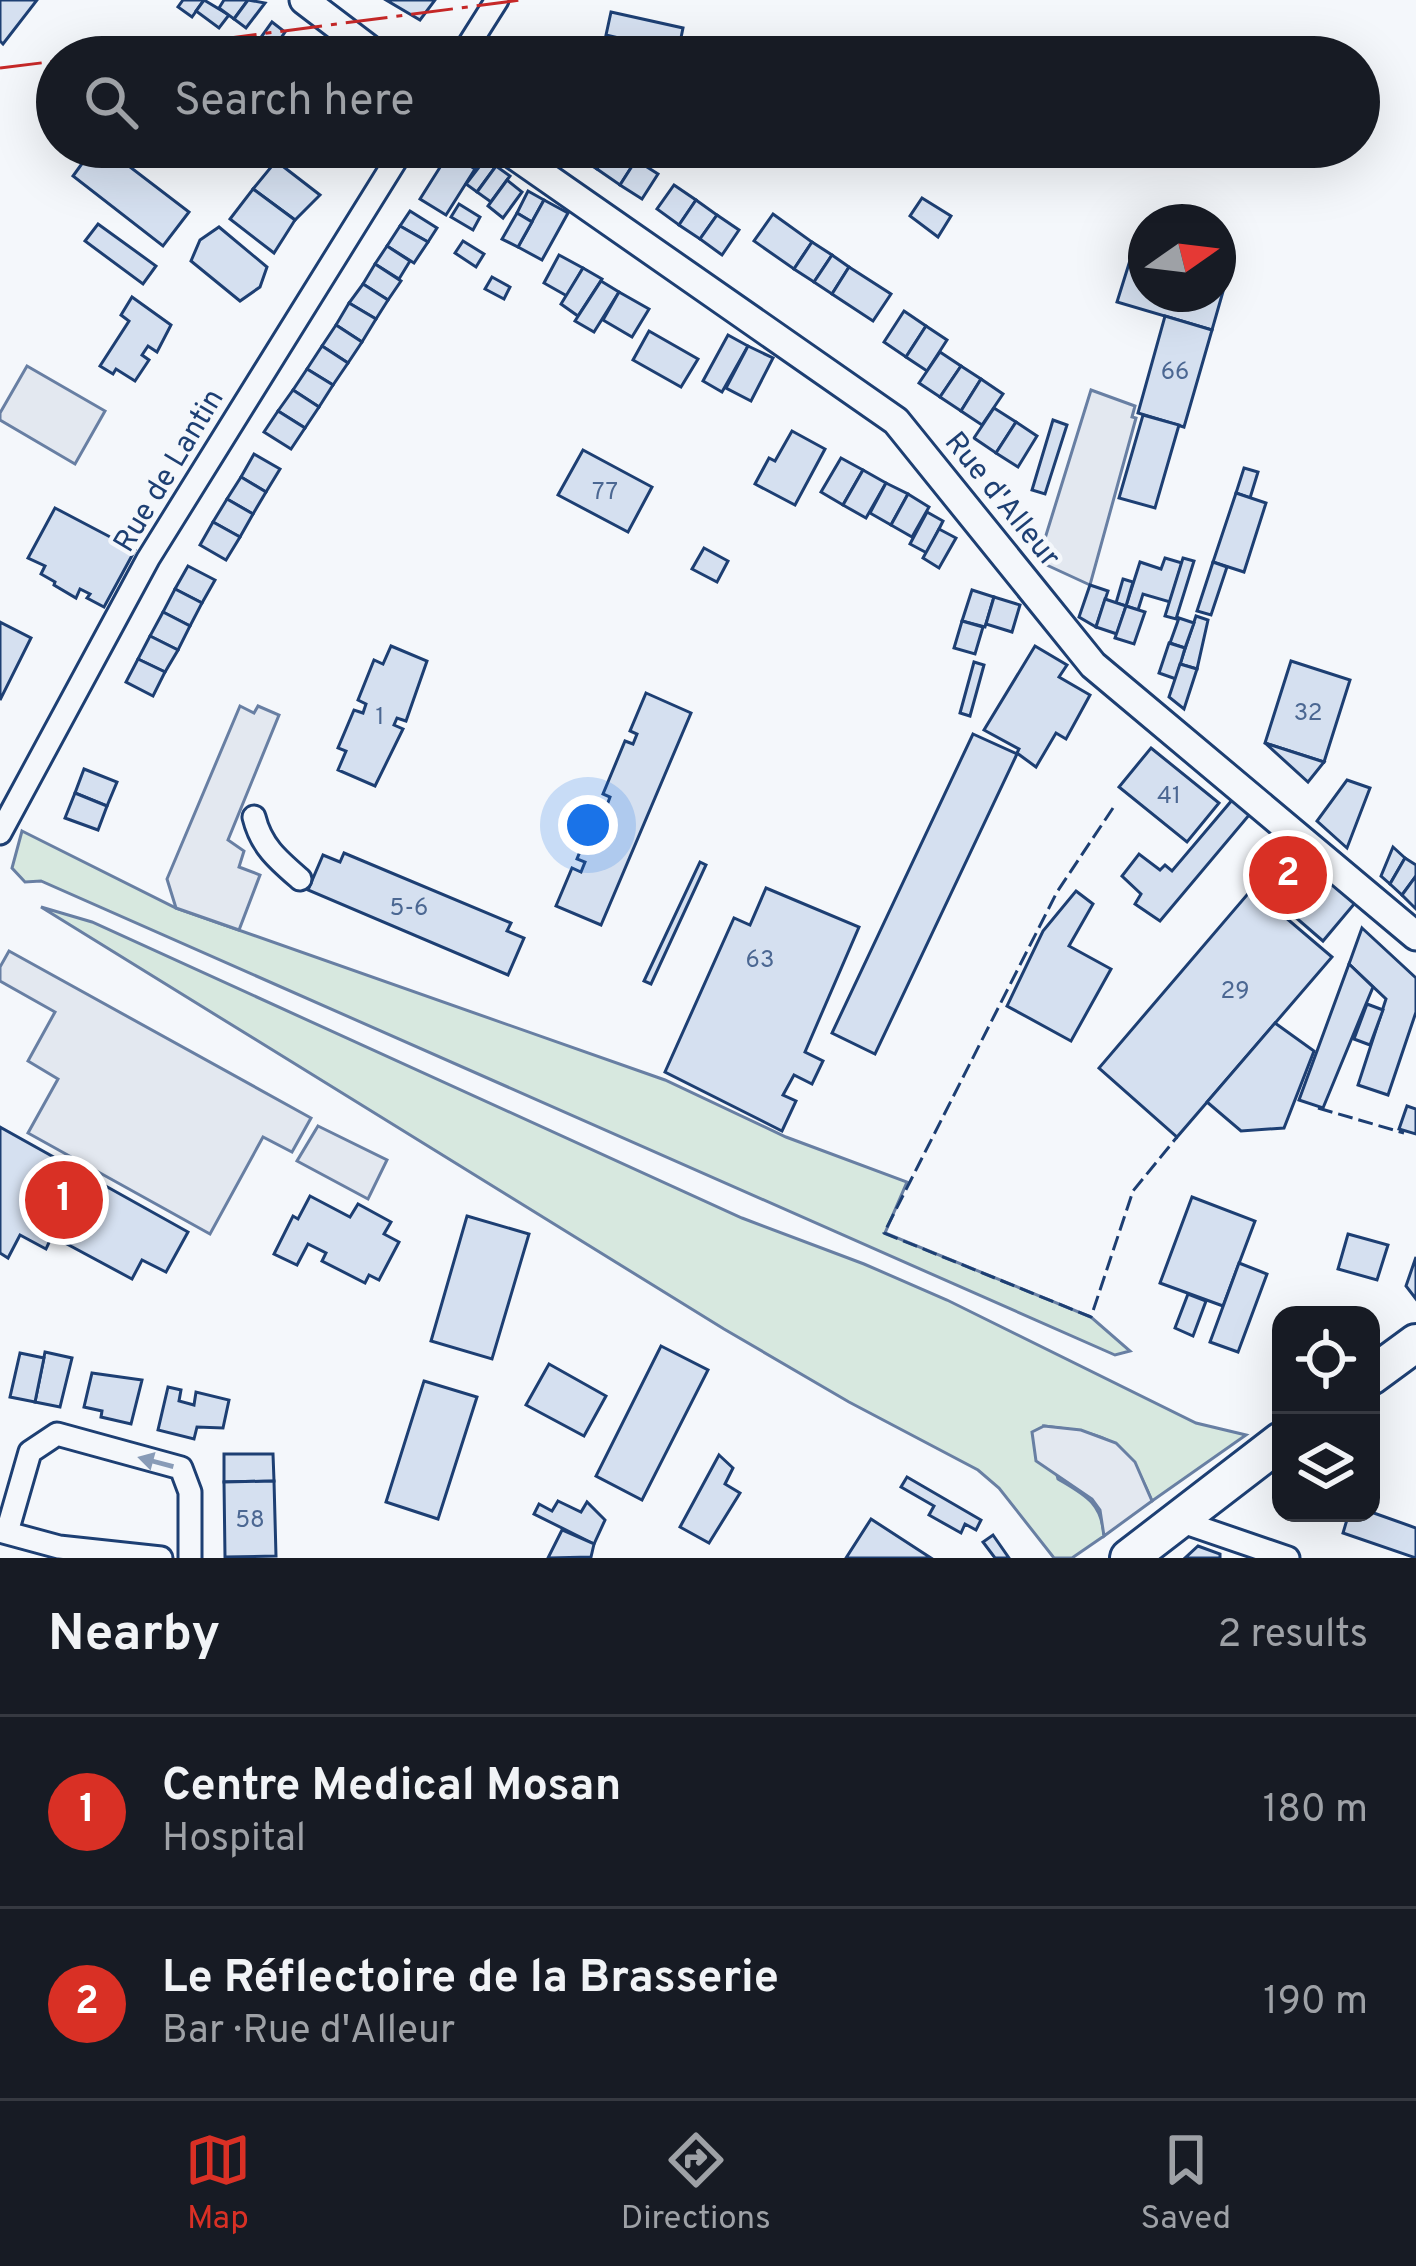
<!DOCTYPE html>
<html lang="en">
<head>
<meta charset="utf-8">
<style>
	:root { --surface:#171b24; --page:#242831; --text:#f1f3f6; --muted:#9ea1a6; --line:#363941; --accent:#d93025 }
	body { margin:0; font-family:Overpass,sans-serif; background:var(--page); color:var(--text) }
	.controls { position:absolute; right:36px; bottom:36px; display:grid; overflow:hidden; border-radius:24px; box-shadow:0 12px 48px #0002 }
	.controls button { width:108px; height:108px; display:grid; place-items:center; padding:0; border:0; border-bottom:3px solid var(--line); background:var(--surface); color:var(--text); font:60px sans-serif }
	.compass { position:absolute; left:1128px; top:204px; width:108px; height:108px; border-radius:50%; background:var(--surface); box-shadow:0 12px 48px #0002; rotate:76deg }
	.you { position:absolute; left:588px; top:825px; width:42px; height:42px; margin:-30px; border:9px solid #fff; border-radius:50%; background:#1a73e8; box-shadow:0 0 0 18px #1a73e833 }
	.badge { display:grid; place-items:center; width:78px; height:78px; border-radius:50%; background:var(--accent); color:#fff; font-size:39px; font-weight:700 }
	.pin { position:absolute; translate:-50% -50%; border:6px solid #fff; box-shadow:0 3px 12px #0006 }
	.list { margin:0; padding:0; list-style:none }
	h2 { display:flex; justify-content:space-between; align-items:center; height:156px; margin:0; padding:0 48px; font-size:51px }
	h2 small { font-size:39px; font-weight:400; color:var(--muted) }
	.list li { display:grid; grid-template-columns:78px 1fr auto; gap:36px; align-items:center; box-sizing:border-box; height:192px; padding:0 48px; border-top:3px solid var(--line) }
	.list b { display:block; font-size:45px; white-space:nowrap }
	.list p { margin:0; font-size:39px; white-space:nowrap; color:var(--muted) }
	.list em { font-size:39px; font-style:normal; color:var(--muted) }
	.icon { flex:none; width:66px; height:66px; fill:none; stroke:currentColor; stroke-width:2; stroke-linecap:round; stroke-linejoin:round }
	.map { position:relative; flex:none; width:1416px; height:1558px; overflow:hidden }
	.search { position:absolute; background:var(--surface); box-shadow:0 12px 48px #0002; left:36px; right:36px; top:36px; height:132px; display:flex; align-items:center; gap:30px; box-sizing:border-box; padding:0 42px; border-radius:66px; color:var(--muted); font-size:45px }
	.sheet { height:540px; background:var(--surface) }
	nav { display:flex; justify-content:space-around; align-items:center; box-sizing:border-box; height:168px; border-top:3px solid var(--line); background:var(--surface); font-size:33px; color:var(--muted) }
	nav a { display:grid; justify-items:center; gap:6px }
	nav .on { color:var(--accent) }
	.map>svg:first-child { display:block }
	.green { fill:#d7e8df; stroke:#687fa3; stroke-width:3 }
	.parking { fill:#e3e8f0; stroke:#687fa3; stroke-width:3 }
	.building { fill:#d5e0f0; stroke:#1d3f73; stroke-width:3 }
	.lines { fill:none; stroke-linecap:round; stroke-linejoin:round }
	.minor-casing { stroke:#1d3f73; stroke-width:27 }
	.tertiary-casing { stroke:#1d3f73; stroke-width:33 }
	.primary-casing { stroke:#1d3f73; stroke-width:42 }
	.minor { stroke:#f4f7fb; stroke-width:21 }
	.tertiary { stroke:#f4f7fb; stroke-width:27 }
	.primary { stroke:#f4f7fb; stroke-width:36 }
	.fence { stroke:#1d3f73; stroke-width:3; stroke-dasharray:15 6; stroke-linecap:butt }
	.power { stroke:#c62828; stroke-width:3; stroke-dasharray:42 9 6 9; stroke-linecap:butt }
	.oneway { fill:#889bb7 }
	.labels { text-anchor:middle; stroke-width:9; stroke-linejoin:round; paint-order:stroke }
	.number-label { font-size:24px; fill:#4b6792 }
	.street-label { font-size:30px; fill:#1d3f73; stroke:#f4f7fb }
</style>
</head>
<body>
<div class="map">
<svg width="1416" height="1558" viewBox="0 0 1416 1558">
	<rect width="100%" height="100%" fill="#f4f7fb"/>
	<g class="green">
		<polygon points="22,831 176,908 665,1080 786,1137 907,1182 885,1233 1091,1317 1130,1351 1115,1355 41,881 25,882 12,868"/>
		<path d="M41 907 92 922 742 1218 864 1264 947 1300 1196 1423 1246 1435 1152 1501C1126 1439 1110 1434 1044 1426L1058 1479C1085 1495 1102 1503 1104 1536L1072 1558H1054L999 1488 978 1470 849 1402 724 1329Z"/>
	</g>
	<g class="parking">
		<polygon points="27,366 105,411 75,464 0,420 0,413"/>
		<polygon points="1091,390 1135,406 1132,417 1136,418 1090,585 1038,561"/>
		<polygon points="240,706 254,713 258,706 279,715 228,840 244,851 239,867 260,875 239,930 176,908 167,879"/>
		<polygon points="9,951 311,1118 292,1152 263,1137 210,1234 28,1133 58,1079 28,1061 55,1012 0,981 0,967"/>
		<polygon points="318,1126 387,1160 368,1199 297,1161"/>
		<polygon points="1044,1426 1081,1430 1116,1443 1135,1462 1152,1501 1104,1536 1100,1510 1092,1499 1036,1461 1032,1432"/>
	</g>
	<g class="building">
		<polygon points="0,0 37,0 3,44 0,41"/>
		<polygon points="183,0 204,0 192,17 178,7"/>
		<polygon points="204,0 229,15 219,28 196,11"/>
		<polygon points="224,0 248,0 234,19 219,8"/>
		<polygon points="248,0 265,3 246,28 234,19"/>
		<polygon points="386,0 435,0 420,20"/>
		<polygon points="611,12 683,28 677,57 642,57 645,44 606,35"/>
		<polygon points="272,22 285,32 268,57 247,57"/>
		<polygon points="94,147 104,147 189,212 163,246 73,176"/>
		<polygon points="579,147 611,147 597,169 574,155"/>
		<polygon points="611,147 636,160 620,185 597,169"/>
		<polygon points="449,153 475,169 446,215 420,199"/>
		<polygon points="486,158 496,166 477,192 466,184"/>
		<polygon points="636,160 658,174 642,199 620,185"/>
		<polygon points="276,161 320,195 295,220 253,189"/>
		<polygon points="496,166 510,176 491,202 477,192"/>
		<polygon points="507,180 522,192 503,218 488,206"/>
		<polygon points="674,185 696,200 679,225 657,209"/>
		<polygon points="253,189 295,220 274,253 230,219"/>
		<polygon points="528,191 544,200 532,222 517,213"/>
		<polygon points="922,198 951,216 938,237 910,216"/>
		<polygon points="544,200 568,213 542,260 518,247"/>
		<polygon points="696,200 717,215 700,239 679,225"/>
		<polygon points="459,204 480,217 473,230 451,217"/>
		<polygon points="410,211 437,228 428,242 400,226"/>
		<polygon points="517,213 532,222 518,247 502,239"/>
		<polygon points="773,214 812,242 794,269 754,241"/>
		<polygon points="717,215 739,230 722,255 700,239"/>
		<polygon points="98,224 156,266 143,284 85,241"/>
		<polygon points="400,226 428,242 414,263 387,246"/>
		<polygon points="219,227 267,267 260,287 240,301 191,261 200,240"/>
		<polygon points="463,241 484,254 476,267 455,253"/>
		<polygon points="812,242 832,255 814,282 794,269"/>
		<polygon points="387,246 410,261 399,279 375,264"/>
		<polygon points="1132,254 1146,258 1146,294 1218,294 1218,279 1226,281 1212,330 1117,302"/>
		<polygon points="559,255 583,268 567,296 544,283"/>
		<polygon points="832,255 849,267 832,294 814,282"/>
		<polygon points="375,264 401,281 388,300 363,284"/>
		<polygon points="849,267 891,294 873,321 832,294"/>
		<polygon points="583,268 602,279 578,316 561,304"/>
		<polygon points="492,277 510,287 504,299 485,289"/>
		<polygon points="601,281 619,292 594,332 575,321"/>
		<polygon points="363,284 388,300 376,319 349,303"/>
		<polygon points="619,292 649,309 632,337 603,320"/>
		<polygon points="132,297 171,325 157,352 148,346 142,355 149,360 135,381 116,369 113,374 100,366 129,321 121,315"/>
		<polygon points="349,303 376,319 362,342 336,325"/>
		<polygon points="904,311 926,326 906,357 884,342"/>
		<polygon points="1165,316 1212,330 1184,427 1138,413"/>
		<polygon points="336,325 362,342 348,363 322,346"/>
		<polygon points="926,326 947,340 927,371 906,357"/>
		<polygon points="649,331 698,359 681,387 633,360"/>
		<polygon points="728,335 748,346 722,392 703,381"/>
		<polygon points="322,346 348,363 333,385 307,369"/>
		<polygon points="748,346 773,358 751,401 726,388"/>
		<polygon points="940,352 961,366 940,397 919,383"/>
		<polygon points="961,366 981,379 961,411 940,397"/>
		<polygon points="307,369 333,385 319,407 293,390"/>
		<polygon points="981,379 1003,394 982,425 961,411"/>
		<polygon points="293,390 319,407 305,428 278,411"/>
		<polygon points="994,408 1016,422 996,453 974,438"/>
		<polygon points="278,411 305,428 291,449 264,432"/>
		<polygon points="1143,415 1179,425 1155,508 1119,498"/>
		<polygon points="1053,420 1067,425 1045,494 1032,490"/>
		<polygon points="1016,422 1037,436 1018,467 996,453"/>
		<polygon points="792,431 825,449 795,505 755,484 769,458 775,461"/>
		<polygon points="583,450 652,487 628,532 558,495"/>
		<polygon points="254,454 280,469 266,492 241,477"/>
		<polygon points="841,458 863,470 843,505 821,492"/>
		<polygon points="1244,468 1258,472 1250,498 1236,493"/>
		<polygon points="863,470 886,483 866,518 843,505"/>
		<polygon points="241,477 266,492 253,514 227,499"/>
		<polygon points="886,483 908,494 891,525 870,513"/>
		<polygon points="1236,493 1266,503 1244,572 1213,562"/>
		<polygon points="908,494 929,507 912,537 891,525"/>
		<polygon points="227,499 253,514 240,537 213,522"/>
		<polygon points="55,508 135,550 104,607 87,598 90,594 80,589 76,598 54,585 55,582 41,574 45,566 28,558"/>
		<polygon points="927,512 943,521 927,553 910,544"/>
		<polygon points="213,522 240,537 226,560 200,545"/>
		<polygon points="939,529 956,538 939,568 923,558"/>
		<polygon points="704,548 728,561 717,582 692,569"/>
		<polygon points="1165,558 1182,563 1170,602 1143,594 1138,610 1126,606 1140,562 1161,569"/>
		<polygon points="1183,558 1194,561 1176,619 1165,616"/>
		<polygon points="1213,562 1227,567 1211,615 1197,611"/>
		<polygon points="188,566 215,580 202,603 175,589"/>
		<polygon points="1123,579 1133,582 1126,606 1116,603"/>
		<polygon points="1090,585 1108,591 1096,627 1079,617"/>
		<polygon points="175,589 202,603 190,626 163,612"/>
		<polygon points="972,590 994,597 985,627 962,621"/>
		<polygon points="994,597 1020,605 1012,632 986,624"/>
		<polygon points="1105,599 1126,606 1117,634 1096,627"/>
		<polygon points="1126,606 1145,612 1134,644 1115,638"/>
		<polygon points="163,612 190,626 178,650 150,636"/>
		<polygon points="1196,616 1208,620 1197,669 1180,664"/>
		<polygon points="1179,618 1194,623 1185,648 1170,643"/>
		<polygon points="962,621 983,627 975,654 954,648"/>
		<polygon points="0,622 31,638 0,700"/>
		<polygon points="150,636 178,650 165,672 138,659"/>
		<polygon points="1169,643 1185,648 1176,679 1159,673"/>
		<polygon points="391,646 427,661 406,721 397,718 394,725 403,729 375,786 338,770 346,751 338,748 354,710 363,713 366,704 358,700 374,660 383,664"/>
		<polygon points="1035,646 1067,665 1059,677 1090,695 1066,739 1056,733 1036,767 1017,753 1019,749 984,730"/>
		<polygon points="138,659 165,672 153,696 126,682"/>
		<polygon points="1291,661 1350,680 1324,762 1265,743"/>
		<polygon points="974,662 984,665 970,716 960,713"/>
		<polygon points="1180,664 1197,669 1184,709 1169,697"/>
		<polygon points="646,693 691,713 601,925 556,906 572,868 581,872 585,862 577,859 599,805 606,808 610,797 603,794 625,741 633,744 637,734 630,731"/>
		<polygon points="973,734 1017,754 875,1054 832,1033"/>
		<polygon points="1265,743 1324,762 1308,782"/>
		<polygon points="1151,748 1219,803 1187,842 1119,787"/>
		<polygon points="84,769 117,782 107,806 75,793"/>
		<polygon points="1347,780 1370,788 1347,848 1317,821"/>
		<polygon points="75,793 107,806 98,830 65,818"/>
		<polygon points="1233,799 1250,814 1160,921 1135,904 1141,894 1122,876 1139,854 1160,870 1165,865 1172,871"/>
		<polygon points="1393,847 1405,858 1390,884 1381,876"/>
		<polygon points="1291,848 1355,903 1323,941 1258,885"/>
		<polygon points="344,853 511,923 507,931 524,938 508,975 308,890 323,855 340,862"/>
		<polygon points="1405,858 1416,865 1416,876 1402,895 1390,884"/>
		<polygon points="700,862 706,865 651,984 644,981"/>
		<polygon points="1416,876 1416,909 1402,895"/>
		<polygon points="766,888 859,927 805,1052 823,1061 812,1084 794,1075 783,1095 796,1101 782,1131 665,1072 734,918 750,925"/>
		<polygon points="1252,889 1332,957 1177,1137 1099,1068"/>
		<polygon points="1076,891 1093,904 1069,946 1111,969 1071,1041 1007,1006 1043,931"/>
		<polygon points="1362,928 1416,978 1416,1012 1388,1095 1358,1085 1386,999 1349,964"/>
		<polygon points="1349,964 1373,987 1323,1108 1299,1100"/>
		<polygon points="1367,1004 1383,1010 1370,1045 1354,1039"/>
		<polygon points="1275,1023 1314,1051 1284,1128 1241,1131 1207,1102"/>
		<polygon points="1407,1106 1416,1109 1416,1134 1399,1129"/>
		<polygon points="0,1127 188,1232 166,1272 142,1260 132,1279 52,1236 46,1249 20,1235 8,1258 0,1253"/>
		<polygon points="310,1196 350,1217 358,1204 391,1222 384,1234 399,1242 379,1280 369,1275 365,1283 322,1261 326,1253 308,1244 297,1265 274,1254 293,1216 298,1219"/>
		<polygon points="1192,1197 1255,1221 1223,1306 1160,1283"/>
		<polygon points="467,1216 529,1234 492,1359 431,1341"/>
		<polygon points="1348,1234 1388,1245 1377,1280 1338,1269"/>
		<polygon points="1416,1257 1416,1299 1406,1286"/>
		<polygon points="1239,1263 1267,1274 1238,1352 1210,1342"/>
		<polygon points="1188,1294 1206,1301 1193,1336 1175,1328"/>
		<polygon points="661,1346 708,1370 642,1500 596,1476"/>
		<polygon points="45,1352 72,1358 60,1407 35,1402"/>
		<polygon points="20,1353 44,1358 35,1402 10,1397"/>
		<polygon points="549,1364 606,1396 584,1436 526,1405"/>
		<polygon points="92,1373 142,1380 131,1424 101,1417 102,1411 84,1407"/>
		<polygon points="424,1381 477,1397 438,1519 386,1502"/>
		<polygon points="168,1387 181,1390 179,1401 194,1405 196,1392 229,1400 223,1428 197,1427 194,1439 158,1430"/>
		<polygon points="224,1454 273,1454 274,1481 224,1482"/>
		<polygon points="719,1455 733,1468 725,1484 740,1493 709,1543 680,1527"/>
		<polygon points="907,1477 981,1520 976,1530 965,1524 961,1533 929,1515 934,1506 901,1487"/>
		<polygon points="274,1481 276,1556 225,1557 224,1482"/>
		<polygon points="558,1501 581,1512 587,1502 605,1520 594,1544 534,1514 539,1504 552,1511"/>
		<polygon points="1371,1512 1416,1528 1416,1558 1343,1533 1349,1513"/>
		<polygon points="871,1519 931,1558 846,1558"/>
		<polygon points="562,1530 594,1544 591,1557 548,1558"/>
		<polygon points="993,1535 1009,1558 995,1558 983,1542"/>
		<polygon points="1198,1546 1220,1554 1220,1558 1185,1558"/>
	</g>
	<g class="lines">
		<defs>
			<g id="minor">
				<polyline points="461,57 497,0"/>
				<path d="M254 817C261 846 278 860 300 879"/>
				<polyline points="0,833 148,559 404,147"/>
				<polyline points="1180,1521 1288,1558"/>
				<polyline points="0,1531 59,1547 161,1558"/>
				<polyline points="7,1532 30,1452 57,1434 181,1468 190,1492 190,1558"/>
			</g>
			<g id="tertiary">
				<polyline points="304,0 379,57"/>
				<polyline points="503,147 896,421 1093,665 1416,936"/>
			</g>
			<g id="primary">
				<polyline points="1371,1376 1416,1343"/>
				<polyline points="1129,1558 1281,1441"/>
			</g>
		</defs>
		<use href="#minor" class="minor-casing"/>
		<use href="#tertiary" class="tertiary-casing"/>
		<use href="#primary" class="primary-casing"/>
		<use href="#minor" class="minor"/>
		<use href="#tertiary" class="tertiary"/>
		<use href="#primary" class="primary"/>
		<g class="fence">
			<polyline points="1113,808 1057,892 884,1233 1091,1317 1133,1191 1177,1137"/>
			<polyline points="1318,1108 1404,1133"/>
		</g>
		<g class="power">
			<polyline points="84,57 521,0"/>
			<polyline points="0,68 57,61"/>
		</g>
	</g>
	<defs><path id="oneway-solid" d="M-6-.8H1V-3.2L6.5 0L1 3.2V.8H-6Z" transform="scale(3)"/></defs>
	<use class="oneway" href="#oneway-solid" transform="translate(156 1462) rotate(-165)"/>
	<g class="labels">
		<g class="number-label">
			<text x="1175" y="379">66</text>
			<text x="605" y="499">77</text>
			<text x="1308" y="720">32</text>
			<text x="380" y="724">1</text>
			<text x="1169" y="803">41</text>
			<text x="409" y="915">5-6</text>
			<text x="760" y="967">63</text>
			<text x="1235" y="998">29</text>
			<text x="250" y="1527">58</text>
		</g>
		<g class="street-label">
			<text transform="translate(168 470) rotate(-59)" y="10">Rue de Lantin</text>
			<text transform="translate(1003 499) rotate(51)" y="10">Rue d'Alleur</text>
		</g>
	</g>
</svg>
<div class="controls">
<button><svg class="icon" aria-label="locate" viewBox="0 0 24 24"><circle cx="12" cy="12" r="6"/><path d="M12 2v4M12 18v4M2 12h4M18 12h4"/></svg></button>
<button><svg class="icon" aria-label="layers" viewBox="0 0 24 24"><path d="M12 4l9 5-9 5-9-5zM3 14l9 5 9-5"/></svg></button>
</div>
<svg class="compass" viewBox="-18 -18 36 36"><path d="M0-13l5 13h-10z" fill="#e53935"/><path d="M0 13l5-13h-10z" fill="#9ea1a6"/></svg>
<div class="you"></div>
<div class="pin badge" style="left:64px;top:1200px">1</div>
<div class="pin badge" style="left:1288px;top:875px">2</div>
<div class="search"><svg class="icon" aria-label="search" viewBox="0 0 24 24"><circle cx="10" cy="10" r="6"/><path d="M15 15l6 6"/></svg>Search here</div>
</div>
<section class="sheet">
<h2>Nearby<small>2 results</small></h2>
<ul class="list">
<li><span class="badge">1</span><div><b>Centre Medical Mosan</b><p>Hospital</p></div><em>180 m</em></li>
<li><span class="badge">2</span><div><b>Le Réflectoire de la Brasserie</b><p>Bar · Rue d'Alleur</p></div><em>190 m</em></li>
</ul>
</section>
<nav>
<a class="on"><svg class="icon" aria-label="map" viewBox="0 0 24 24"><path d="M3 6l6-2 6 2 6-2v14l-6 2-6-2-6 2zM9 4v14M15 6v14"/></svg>Map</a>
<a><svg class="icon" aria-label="directions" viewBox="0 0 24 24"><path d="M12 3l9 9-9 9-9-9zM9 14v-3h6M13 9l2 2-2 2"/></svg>Directions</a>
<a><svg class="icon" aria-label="saved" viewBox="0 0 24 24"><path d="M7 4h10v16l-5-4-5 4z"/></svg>Saved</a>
</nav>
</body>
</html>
